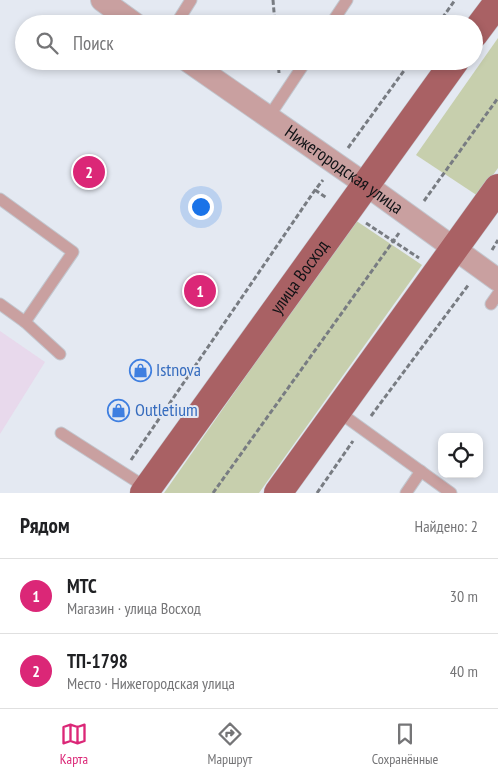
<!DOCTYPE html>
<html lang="ru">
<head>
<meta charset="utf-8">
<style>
	:root { --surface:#fff; --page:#f2f2f2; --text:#202124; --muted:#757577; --line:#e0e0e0; --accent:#db2777 }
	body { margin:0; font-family:"PT Sans Narrow",sans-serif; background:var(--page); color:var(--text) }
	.controls { position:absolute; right:15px; bottom:15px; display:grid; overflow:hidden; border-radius:10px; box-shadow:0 2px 8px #0003 }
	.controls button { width:45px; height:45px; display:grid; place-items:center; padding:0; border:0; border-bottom:1px solid var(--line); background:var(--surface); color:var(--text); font:25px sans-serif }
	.you { position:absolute; left:200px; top:206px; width:18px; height:18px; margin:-12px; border:4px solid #fff; border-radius:50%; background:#1a73e8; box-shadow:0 0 0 8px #1a73e833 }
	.badge { display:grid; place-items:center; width:32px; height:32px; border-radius:50%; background:var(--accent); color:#fff; font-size:16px; font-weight:700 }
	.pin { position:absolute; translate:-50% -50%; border:2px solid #fff; box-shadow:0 1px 5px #0006 }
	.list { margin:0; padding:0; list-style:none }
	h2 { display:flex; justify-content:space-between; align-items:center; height:65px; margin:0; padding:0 20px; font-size:21px }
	h2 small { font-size:16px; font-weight:400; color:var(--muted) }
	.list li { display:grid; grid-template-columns:32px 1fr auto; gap:15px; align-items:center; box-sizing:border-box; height:75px; padding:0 20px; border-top:1px solid var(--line) }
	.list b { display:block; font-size:19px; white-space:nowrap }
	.list p { margin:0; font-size:16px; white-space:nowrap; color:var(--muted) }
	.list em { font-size:16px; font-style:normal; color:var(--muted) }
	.icon { flex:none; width:28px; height:28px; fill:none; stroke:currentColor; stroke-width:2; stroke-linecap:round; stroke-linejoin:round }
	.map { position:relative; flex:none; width:498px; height:493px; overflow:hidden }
	.search { position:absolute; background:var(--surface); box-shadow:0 2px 8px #0003; left:15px; right:15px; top:15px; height:55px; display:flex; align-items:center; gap:12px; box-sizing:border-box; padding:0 18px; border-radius:28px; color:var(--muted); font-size:19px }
	.sheet { height:215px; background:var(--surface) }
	nav { display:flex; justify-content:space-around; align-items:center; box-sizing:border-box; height:70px; border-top:1px solid var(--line); background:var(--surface); font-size:14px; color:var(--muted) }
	nav a { display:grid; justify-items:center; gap:2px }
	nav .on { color:var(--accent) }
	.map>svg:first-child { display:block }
	.education { fill:#e8d9ec }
	.green { fill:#c7cfad }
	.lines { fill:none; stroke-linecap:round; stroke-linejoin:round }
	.service-casing { stroke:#c2c7cf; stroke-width:13 }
	.minor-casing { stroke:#c2c7cf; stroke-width:24 }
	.primary-casing { stroke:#c2c7cf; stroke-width:29 }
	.path { stroke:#787c82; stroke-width:3; stroke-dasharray:5 2.5; stroke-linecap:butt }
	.service { stroke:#c9a0a0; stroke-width:11 }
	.minor { stroke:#c9a0a0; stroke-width:22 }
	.primary { stroke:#a96164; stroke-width:28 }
	.labels { text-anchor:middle; stroke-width:4; stroke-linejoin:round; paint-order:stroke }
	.street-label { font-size:18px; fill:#111316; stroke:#e4e9f2 }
	.shop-label { font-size:18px; fill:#366cbe; stroke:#e4e9f2; text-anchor:start }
</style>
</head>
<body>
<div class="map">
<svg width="498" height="493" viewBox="0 0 498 493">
	<rect width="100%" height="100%" fill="#e4e9f2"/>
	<polygon class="education" points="0,331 45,362 0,434"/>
	<g class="green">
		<polygon points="498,38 498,168 478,196 416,155"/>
		<polygon points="355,220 422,265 259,493 164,493"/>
	</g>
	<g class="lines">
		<defs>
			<g id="service">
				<polyline points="176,24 191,0"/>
				<polyline points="331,24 347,0"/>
				<polyline points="268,118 306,61"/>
				<polyline points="0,199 73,252 25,322"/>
				<polyline points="0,304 25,322 60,354"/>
				<polyline points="491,304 498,294"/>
				<polyline points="336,410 451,493"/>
				<polyline points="61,433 147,488"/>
				<polyline points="406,493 421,471"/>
			</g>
			<g id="minor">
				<polyline points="102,0 135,24"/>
				<path id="s1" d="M188 61 365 184 498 280"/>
			</g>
			<g id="primary">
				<polyline points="474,34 498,2"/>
				<path id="s2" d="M144 493 455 61"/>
				<polyline points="278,493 498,188"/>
			</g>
		</defs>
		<use href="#service" class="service-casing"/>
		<use href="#minor" class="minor-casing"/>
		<use href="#primary" class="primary-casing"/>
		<g class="path">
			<polyline points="273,0 275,24"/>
			<polyline points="438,24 455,0"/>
			<polyline points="278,61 279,73"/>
			<polyline points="348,148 411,61"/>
			<polyline points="315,190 327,198"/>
			<polyline points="424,201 498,98"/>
			<polyline points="366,223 419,258"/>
			<polyline points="492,250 498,240"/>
			<polyline points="371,416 469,284"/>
			<polyline points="131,460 315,190 323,180"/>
			<polyline points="213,493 399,233"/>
			<polyline points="317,493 353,441"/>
		</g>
		<use href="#service" class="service"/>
		<use href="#minor" class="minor"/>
		<use href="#primary" class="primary"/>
	</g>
	<defs>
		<symbol id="shop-ring" viewBox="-11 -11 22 22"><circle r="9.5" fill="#e4e9f2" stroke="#3f7fe0" stroke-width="1.5"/><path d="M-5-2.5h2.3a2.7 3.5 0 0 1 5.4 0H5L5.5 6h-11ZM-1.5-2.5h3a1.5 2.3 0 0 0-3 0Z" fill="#3f7fe0"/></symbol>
	</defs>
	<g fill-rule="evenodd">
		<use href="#shop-ring" x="128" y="358" width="25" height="25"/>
		<use href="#shop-ring" x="106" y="398" width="25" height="25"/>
	</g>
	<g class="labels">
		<g class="street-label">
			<text dy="6" stroke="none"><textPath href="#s1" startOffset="190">Нижегородская улица</textPath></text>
			<text dy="6" stroke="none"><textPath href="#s2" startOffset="266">улица Восход</textPath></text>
		</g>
		<g class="shop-label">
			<text x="156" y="376">Istnova</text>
			<text x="135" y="416">Outletium</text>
		</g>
	</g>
</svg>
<div class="controls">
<button><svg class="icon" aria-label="locate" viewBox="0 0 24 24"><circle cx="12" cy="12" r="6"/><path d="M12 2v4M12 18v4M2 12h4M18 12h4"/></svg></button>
</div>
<div class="you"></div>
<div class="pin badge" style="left:200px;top:291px">1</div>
<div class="pin badge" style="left:89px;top:172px">2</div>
<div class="search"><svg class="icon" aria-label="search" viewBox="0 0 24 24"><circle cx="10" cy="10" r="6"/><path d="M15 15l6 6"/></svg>Поиск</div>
</div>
<section class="sheet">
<h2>Рядом<small>Найдено: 2</small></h2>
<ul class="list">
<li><span class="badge">1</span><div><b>МТС</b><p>Магазин · улица Восход</p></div><em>30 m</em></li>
<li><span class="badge">2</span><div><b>ТП-1798</b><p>Место · Нижегородская улица</p></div><em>40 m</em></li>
</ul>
</section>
<nav>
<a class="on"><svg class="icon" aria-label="map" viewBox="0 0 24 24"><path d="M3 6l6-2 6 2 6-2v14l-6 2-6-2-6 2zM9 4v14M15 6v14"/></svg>Карта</a>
<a><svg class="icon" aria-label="directions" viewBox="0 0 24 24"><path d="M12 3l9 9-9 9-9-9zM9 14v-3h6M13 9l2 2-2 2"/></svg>Маршрут</a>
<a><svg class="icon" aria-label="saved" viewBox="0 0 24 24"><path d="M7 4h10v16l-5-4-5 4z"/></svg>Сохранённые</a>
</nav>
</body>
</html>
